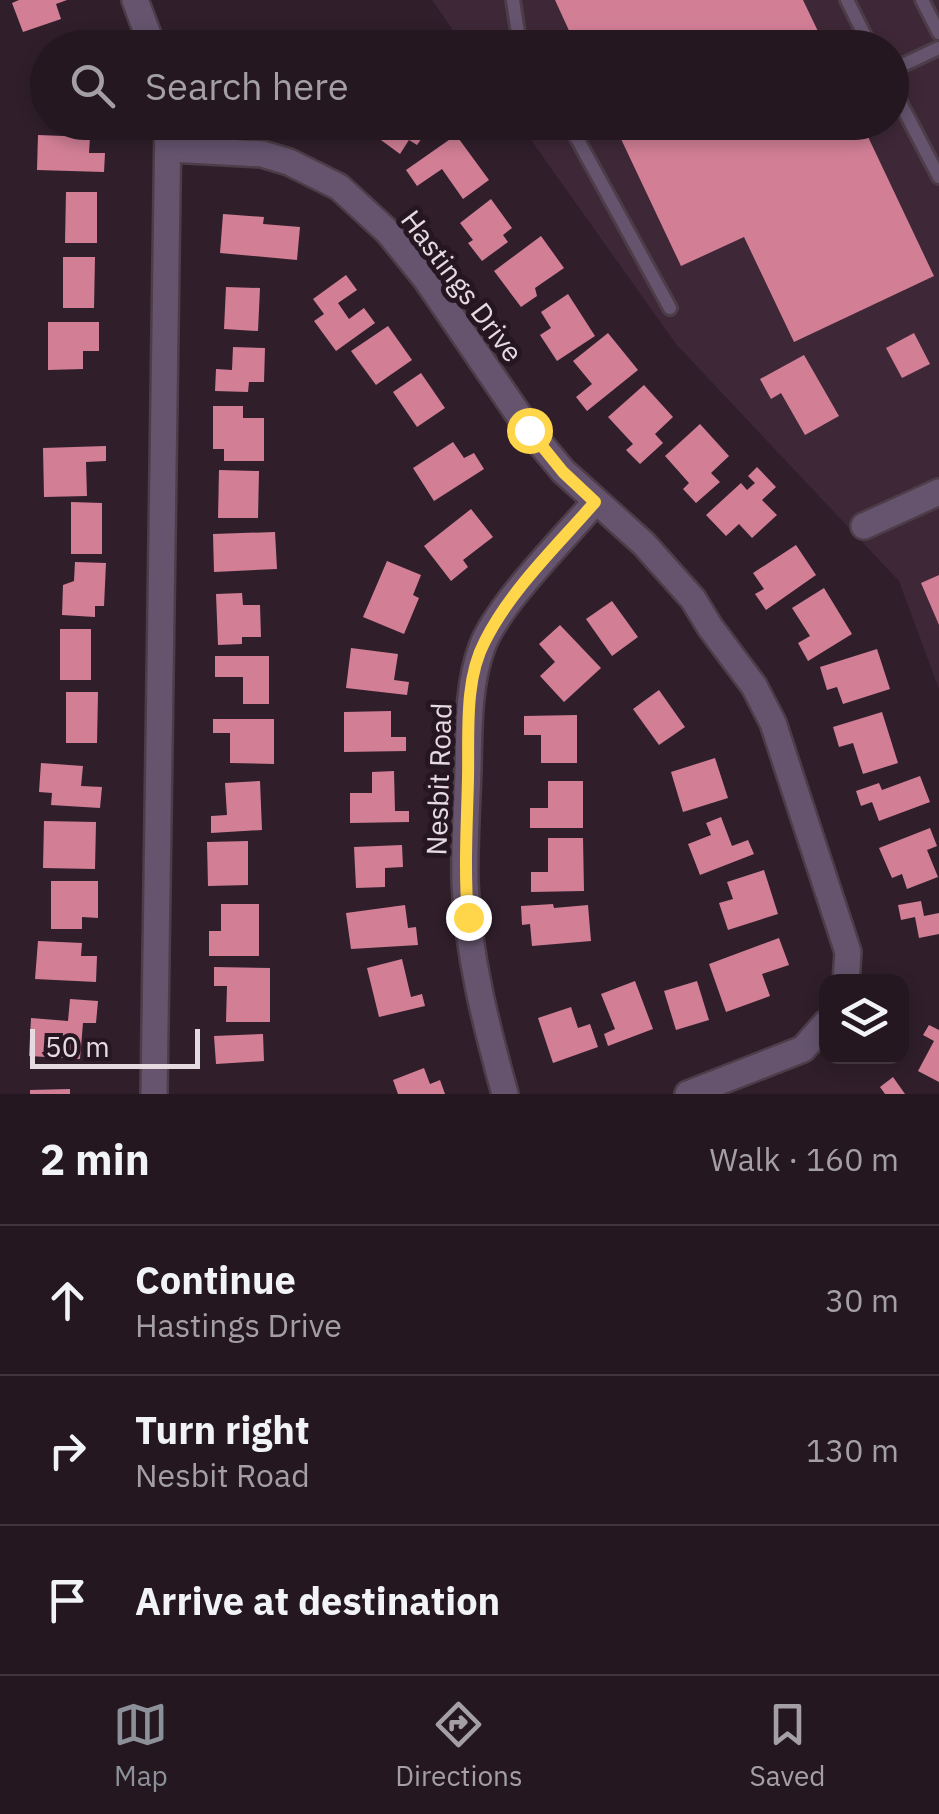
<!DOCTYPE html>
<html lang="en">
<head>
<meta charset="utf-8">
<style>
	:root { --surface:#241720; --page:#30242d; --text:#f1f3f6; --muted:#a39fa5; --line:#41363e; --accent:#8c9099 }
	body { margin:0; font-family:"IBM Plex Sans",sans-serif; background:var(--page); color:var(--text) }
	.controls { position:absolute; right:30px; bottom:30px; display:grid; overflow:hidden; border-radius:20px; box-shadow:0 5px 15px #0003 }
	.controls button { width:90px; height:90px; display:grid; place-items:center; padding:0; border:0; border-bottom:2px solid var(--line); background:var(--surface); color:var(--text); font:50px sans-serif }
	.scale { position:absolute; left:30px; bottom:25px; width:170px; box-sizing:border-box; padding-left:10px; border:5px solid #e6dae1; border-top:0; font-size:28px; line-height:35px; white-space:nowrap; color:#e6dae1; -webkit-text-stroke:8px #261621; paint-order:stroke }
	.stop { position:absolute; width:30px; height:30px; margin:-22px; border:8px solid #ffd54a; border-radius:50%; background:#fff }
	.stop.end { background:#ffd54a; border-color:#fff; box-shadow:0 2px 10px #0008 }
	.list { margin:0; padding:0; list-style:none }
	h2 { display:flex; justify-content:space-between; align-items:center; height:130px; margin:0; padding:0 40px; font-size:42px }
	h2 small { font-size:32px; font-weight:400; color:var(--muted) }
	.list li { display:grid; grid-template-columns:65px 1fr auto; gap:30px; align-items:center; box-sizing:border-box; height:150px; padding:0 40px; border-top:2px solid var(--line) }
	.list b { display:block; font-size:38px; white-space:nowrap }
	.list p { margin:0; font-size:32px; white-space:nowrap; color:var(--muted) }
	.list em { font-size:32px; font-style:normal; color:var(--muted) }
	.icon { flex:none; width:55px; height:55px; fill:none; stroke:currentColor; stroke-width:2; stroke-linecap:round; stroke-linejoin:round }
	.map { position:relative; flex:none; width:939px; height:1094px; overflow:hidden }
	.search { position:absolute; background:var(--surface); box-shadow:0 5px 15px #0003; left:30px; right:30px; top:30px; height:110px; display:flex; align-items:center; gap:25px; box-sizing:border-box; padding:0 35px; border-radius:55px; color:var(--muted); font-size:38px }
	.sheet { height:580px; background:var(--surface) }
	nav { display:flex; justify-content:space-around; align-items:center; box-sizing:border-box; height:140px; border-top:2px solid var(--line); background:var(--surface); font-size:28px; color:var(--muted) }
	nav a { display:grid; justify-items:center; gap:5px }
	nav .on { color:var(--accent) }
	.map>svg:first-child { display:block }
	.built { fill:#3e2837 }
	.building { fill:#d27f96 }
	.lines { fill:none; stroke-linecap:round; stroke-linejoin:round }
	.lane-casing { stroke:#4d3d48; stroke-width:18 }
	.street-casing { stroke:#4d3d48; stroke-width:30 }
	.lane { stroke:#66546e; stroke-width:12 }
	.street { stroke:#66546e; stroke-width:25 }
	.route { stroke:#ffd54a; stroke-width:12 }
	.labels { text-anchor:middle; stroke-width:10; stroke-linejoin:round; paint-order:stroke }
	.street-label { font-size:28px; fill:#e6dae1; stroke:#261621 }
</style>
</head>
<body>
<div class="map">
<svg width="939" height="1094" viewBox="0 0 939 1094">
	<rect width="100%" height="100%" fill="#301f2b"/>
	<polygon class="built" points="432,0 939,0 939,689 899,581 676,344 519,123 892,122 892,48 465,47"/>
	<g class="building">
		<polygon points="19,0 67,0 56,4 61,19 23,32 12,3"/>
		<polygon points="555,0 803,0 826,48 577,48"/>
		<polygon points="274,30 330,44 329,48 269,48"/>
		<polygon points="340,122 364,122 358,138 337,130"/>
		<polygon points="377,122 433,122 417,145 409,140 400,154 370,132"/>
		<polygon points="613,122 861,122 934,276 794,342 744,237 681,266"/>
		<polygon points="38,135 90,137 89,153 105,153 104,172 37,170"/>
		<polygon points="456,135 489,180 463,199 442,169 417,186 406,170"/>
		<polygon points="66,192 97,192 97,243 65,243"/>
		<polygon points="491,199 512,228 503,235 508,242 482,261 468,243 473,240 460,223"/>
		<polygon points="223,214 264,217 263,224 300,227 297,260 220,253"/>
		<polygon points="541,236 564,268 535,288 537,296 521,307 494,271"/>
		<polygon points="63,257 95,257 94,308 63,308"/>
		<polygon points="346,275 357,290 338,303 349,319 364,308 375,323 336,351 314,321 324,314 313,299"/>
		<polygon points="226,287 260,288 258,331 224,329"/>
		<polygon points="568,294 595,336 557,361 540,335 551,328 541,312"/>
		<polygon points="48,322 99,322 99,351 83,351 83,369 48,370"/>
		<polygon points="388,326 412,360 376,385 351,351"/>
		<polygon points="608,333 638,370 587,411 576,397 592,384 573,361"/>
		<polygon points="914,333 930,364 902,378 886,348"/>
		<polygon points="233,347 265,348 264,382 249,382 248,392 215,391 216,369 232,370"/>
		<polygon points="804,355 839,416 805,435 781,393 771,399 760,379"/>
		<polygon points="421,373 445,408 417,427 393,392"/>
		<polygon points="644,385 673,417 655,434 663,443 640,464 626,450 633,444 608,417"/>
		<polygon points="213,406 243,406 243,418 264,418 264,461 224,461 224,449 213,449"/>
		<polygon points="700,424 729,456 711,473 720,482 696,503 683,489 689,483 665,456"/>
		<polygon points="453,442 464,458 474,453 484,469 434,501 413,468"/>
		<polygon points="106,446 106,461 86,462 87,496 44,497 43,448"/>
		<polygon points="757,467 776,487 762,500 777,515 752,538 739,524 726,536 706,515 741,483 747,490 755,483 748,476"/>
		<polygon points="219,470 259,471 258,518 218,518"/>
		<polygon points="71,502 102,503 102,554 71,554"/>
		<polygon points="471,509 493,537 463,560 468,567 451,581 424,546"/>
		<polygon points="275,532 277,569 214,572 213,534"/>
		<polygon points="796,545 816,575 766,610 755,594 764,589 753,573"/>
		<polygon points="387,561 421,575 413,595 419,598 404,634 363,617"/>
		<polygon points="75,562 106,563 104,606 95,606 95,617 62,615 63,585 74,581"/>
		<polygon points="939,575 939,625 921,583"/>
		<polygon points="824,588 852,634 808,661 798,643 810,636 792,608"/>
		<polygon points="242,593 243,605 260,605 261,637 242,637 242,644 218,645 216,594"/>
		<polygon points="612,601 638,637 612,656 586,619"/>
		<polygon points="560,625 601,668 564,702 540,676 555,662 539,644"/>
		<rect x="60" y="629" width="31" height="51"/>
		<polygon points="351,648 398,654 394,680 409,682 407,695 346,688"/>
		<polygon points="877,649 890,689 843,704 837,687 827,690 820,667"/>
		<polygon points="215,656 269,656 269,704 243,704 243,677 215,677"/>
		<polygon points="659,690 685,727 659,745 633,709"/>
		<polygon points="66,692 98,692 97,743 66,743"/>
		<polygon points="391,711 391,737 406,737 406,751 344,752 344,712"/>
		<polygon points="882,712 898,763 863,774 853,743 839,747 833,727"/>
		<polygon points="577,715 577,763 541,763 541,735 524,735 524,716"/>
		<polygon points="213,719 274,719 274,764 230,763 230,733 213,733"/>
		<polygon points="715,758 728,798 683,812 671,772"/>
		<polygon points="41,763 83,766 81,786 102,787 100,808 51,805 52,793 39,792"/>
		<polygon points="394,771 395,811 409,811 409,822 350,823 350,793 372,793 372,772"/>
		<polygon points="920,776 930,802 879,821 872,802 861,806 856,791 879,783 882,790"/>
		<polygon points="260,781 262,830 211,833 211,816 227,815 225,783"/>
		<polygon points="548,781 583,781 583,828 530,828 530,808 548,808"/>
		<polygon points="721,817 732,846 748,840 754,854 700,875 688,844 711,835 706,823"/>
		<polygon points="44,821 96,822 95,869 43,868"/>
		<polygon points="930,828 937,846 927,850 938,877 907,889 902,874 892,878 879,848"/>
		<polygon points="548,838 583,838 584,891 531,892 531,872 548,872"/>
		<polygon points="248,841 248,885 208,886 207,842"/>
		<polygon points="402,845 403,867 385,868 385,887 356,888 354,847"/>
		<polygon points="764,870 778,914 728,930 719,903 733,899 727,882"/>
		<polygon points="51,881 98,881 98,918 82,917 82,929 51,929"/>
		<polygon points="921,901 924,916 939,913 939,934 919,938 915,917 901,920 898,905"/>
		<polygon points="221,904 259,904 259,956 209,956 209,931 221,931"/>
		<polygon points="553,904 554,908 588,905 591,941 532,946 530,924 522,925 521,906"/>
		<polygon points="405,905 408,928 416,927 418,945 351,949 346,913"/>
		<polygon points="779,938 789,965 762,974 770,996 726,1012 709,964"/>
		<polygon points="38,941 82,943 81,956 97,956 96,982 35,979"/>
		<polygon points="402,959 411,997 422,994 425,1006 379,1017 367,968"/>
		<polygon points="214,967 270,968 270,1022 226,1022 227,986 214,986"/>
		<polygon points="635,981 653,1029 608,1046 604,1034 615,1029 601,994"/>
		<polygon points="697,981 709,1020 676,1030 664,991"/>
		<polygon points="70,999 98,1001 96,1023 83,1023 80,1059 29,1056 31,1018 68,1021"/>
		<polygon points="571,1007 578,1028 590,1024 598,1047 553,1063 538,1018"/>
		<polygon points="929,1025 939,1030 939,1082 918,1071 934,1041 923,1035"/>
		<polygon points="263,1034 264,1061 216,1064 214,1036"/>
		<polygon points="424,1068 430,1084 440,1080 445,1094 398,1094 393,1080"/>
		<polygon points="893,1077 905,1094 885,1094 880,1087"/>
		<polygon points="70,1089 70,1094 30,1094 30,1090"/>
	</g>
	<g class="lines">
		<defs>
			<g id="lane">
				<polyline points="513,0 518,33 526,48"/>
				<polyline points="847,0 871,48"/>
				<polyline points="922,0 939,33"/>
				<polyline points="892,70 939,48"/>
				<polyline points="892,87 939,177"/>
				<polyline points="568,122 670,308"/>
			</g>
			<g id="street">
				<polyline points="135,0 153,48"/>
				<polyline points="170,149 262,154 289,162 339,187 388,232 426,279 529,430 563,471 644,544 693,599 710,627 754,686 773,723 848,952 846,982"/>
				<polyline points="864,526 939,492"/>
				<polyline points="154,1094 168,122"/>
				<path d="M505 1094C486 1025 468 955 465 883 464 845 467 806 468 768 469 728 468 685 482 647 497 605 565 538 595 502"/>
				<polyline points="688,1094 803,1049 826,1023"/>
			</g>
		</defs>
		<use href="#lane" class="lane-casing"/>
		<use href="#street" class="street-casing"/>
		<use href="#lane" class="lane"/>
		<use href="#street" class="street"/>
	</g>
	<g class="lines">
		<path class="route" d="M468 917C464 870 467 824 468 778 469 734 464 680 485 641 511 589 558 545 595 502L563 472 529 430"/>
	</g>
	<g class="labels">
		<g class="street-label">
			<text transform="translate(462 286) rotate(53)" y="10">Hastings Drive</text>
			<text transform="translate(439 779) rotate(-88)" y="10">Nesbit Road</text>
		</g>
	</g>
</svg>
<div class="controls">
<button><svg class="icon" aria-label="layers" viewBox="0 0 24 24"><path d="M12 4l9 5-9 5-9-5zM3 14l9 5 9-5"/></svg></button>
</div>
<div class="scale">50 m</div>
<div class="stop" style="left:529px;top:430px"></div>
<div class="stop end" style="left:468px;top:917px"></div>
<div class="search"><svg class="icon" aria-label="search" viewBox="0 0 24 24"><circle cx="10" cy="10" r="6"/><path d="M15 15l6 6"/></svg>Search here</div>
</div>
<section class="sheet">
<h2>2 min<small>Walk · 160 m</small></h2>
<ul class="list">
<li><svg class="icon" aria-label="ahead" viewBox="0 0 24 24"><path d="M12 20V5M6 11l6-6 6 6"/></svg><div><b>Continue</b><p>Hastings Drive</p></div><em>30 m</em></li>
<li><svg class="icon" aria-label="right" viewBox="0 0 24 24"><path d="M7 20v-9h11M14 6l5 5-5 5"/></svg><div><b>Turn right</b><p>Nesbit Road</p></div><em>130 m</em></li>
<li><svg class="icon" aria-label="arrive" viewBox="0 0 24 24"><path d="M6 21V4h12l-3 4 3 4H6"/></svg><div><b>Arrive at destination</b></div></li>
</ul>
</section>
<nav>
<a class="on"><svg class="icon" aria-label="map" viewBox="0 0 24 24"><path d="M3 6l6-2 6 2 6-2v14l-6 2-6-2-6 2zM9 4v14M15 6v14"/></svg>Map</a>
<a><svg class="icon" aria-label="directions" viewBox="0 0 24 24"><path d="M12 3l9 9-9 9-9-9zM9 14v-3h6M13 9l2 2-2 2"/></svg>Directions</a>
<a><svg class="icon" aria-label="saved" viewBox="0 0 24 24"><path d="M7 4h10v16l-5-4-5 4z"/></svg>Saved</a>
</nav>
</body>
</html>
